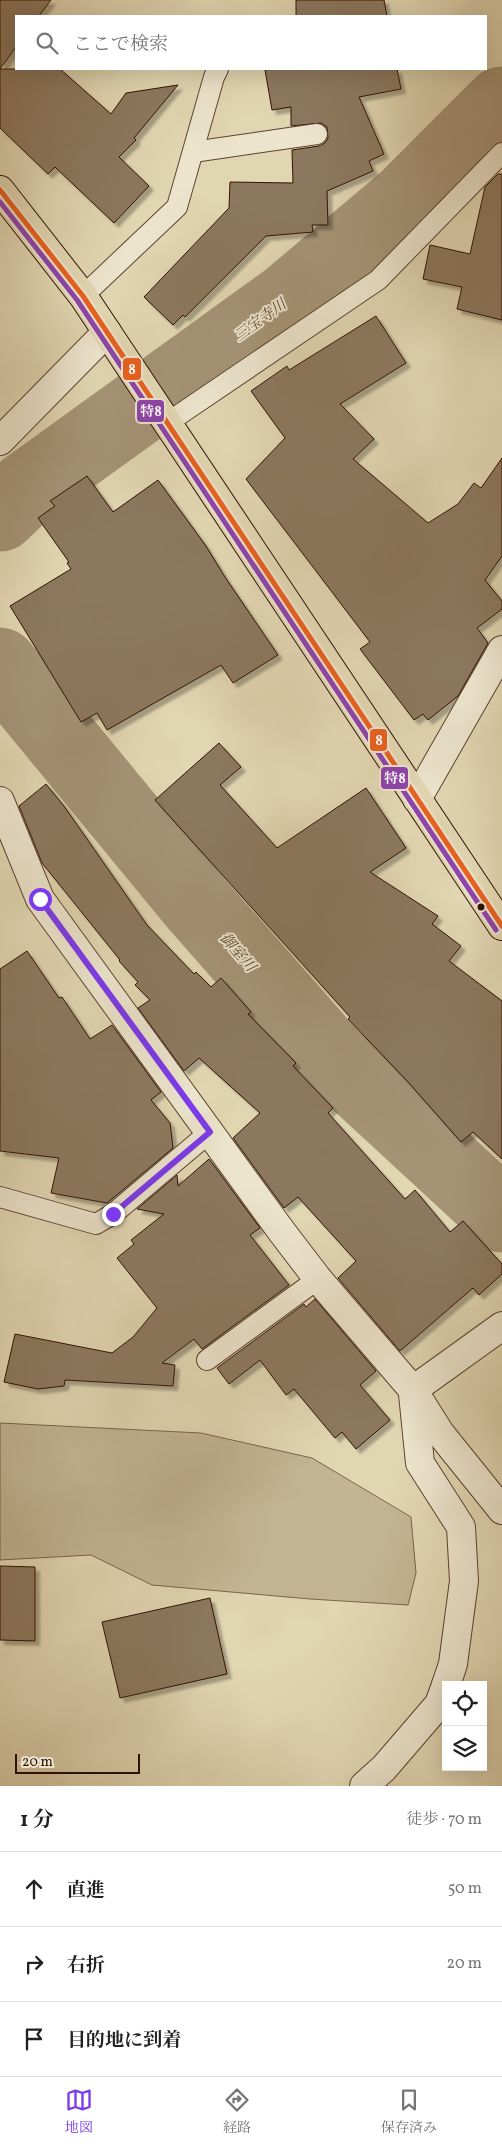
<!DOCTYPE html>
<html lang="ja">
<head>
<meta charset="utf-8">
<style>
	:root { --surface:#fff; --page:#f2f2f2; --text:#222; --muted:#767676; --line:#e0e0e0; --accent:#7c3aed }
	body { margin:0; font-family:Vollkorn,"Noto Serif JP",serif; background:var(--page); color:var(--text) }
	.controls { position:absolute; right:15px; bottom:15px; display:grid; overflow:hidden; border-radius:0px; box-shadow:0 5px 20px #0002 }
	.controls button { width:45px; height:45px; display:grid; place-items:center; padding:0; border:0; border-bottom:1px solid var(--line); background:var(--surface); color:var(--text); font:25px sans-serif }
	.scale { position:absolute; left:15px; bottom:12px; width:125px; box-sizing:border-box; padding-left:5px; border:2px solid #301203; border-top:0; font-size:14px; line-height:18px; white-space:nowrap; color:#301203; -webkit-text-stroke:4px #ece4cd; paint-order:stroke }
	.stop { position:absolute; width:15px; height:15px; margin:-11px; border:4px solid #7c3aed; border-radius:50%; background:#fff }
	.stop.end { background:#7c3aed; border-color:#fff; box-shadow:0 1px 5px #0008 }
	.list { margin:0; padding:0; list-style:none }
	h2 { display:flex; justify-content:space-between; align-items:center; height:65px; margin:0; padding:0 20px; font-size:21px }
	h2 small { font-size:16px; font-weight:400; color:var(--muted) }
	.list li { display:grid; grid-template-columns:32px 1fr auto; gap:15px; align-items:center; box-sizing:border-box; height:75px; padding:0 20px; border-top:1px solid var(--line) }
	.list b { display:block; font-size:19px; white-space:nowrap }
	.list em { font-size:16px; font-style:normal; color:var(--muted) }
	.icon { flex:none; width:28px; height:28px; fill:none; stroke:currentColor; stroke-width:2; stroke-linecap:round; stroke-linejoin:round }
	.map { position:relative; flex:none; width:502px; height:1786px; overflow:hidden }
	.search { position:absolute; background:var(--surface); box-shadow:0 5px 20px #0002; left:15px; right:15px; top:15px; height:55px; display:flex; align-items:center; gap:12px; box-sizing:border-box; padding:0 18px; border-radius:0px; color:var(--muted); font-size:19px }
	.sheet { height:290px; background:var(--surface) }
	nav { display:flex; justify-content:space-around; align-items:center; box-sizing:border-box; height:70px; border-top:1px solid var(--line); background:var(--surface); font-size:14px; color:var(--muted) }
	nav a { display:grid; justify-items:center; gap:2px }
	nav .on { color:var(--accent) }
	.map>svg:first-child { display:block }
	.green { fill:#c3b594; stroke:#7a644c }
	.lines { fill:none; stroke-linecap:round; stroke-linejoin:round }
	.river { stroke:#a59376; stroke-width:75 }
	.building { fill:#8c785e; stroke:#301203; filter:url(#shadow) }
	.service-casing { stroke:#5c432f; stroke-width:22 }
	.minor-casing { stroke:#5c432f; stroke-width:30 }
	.trunk-casing { stroke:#301203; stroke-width:30 }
	.service { stroke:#ece4cd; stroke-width:20 }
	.minor { stroke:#ece4cd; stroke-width:28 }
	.trunk { stroke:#e1d6b2; stroke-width:28 }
	.bus-1-casing { stroke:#ece4cd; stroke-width:9 }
	.bus-2-casing { stroke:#ece4cd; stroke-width:9 }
	.bus-1 { stroke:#e86120; stroke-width:5 }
	.bus-2 { stroke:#8e44ad; stroke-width:5 }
	.route { stroke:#7c3aed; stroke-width:6 }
	.bus-dot { fill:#301203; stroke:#ece4cd; stroke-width:2 }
	.labels { text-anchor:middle; stroke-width:4; stroke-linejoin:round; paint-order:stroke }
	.water-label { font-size:15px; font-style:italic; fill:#5f4631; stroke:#ece4cd }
	.line-badge { stroke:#ece4cd; stroke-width:2 }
	.badge-label { font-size:14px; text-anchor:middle; font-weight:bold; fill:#fff }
</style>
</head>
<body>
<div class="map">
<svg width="502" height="1786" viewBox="0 0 502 1786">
	<defs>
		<filter id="shadow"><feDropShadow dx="4.5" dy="4.5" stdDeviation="1" flood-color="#0004"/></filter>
	</defs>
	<rect width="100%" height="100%" fill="#e1d6b2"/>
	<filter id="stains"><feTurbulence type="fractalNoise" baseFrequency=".004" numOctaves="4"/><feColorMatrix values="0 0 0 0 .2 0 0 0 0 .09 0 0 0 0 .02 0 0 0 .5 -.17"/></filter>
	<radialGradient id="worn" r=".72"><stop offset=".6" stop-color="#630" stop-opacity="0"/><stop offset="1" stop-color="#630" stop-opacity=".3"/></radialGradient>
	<polygon class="green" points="0,1423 201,1433 312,1458 411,1517 416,1573 408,1605 310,1599 152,1585 91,1555 0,1560"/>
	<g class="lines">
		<g class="river">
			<polyline points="0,514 25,490 288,300 405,201 502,104"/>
			<polyline points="0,665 195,902 332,1058 502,1215"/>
		</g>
	</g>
	<g class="building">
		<polygon points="0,0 51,0 39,16 16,16 16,47 0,69 60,69 111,114 126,93 178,85 134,138 136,140 119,157 149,186 114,223 55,167 48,174 0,128"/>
		<polygon points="296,0 384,0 387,16 287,16 296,16"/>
		<polygon points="274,69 397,69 401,89 359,97 384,154 369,161 373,171 327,191 328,225 312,225 313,232 266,236 185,317 183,315 173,325 144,297 229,208 230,182 293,183 292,150 319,146 325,143 328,138 327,127 321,123 291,126 291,107 272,110 265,70"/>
		<polygon points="498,174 502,174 502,320 457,309 462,287 423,279 430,245 470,254 485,187"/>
		<polygon points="376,316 406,363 340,404 374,439 353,459 428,523 458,504 474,483 481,488 502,458 502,556 485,580 502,601 502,609 477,628 488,643 458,696 428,720 423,714 414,720 360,649 370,642 246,479 285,438 251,391 287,366 289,370"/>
		<polygon points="87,476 113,512 158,480 206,546 225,577 278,655 233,683 221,665 107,730 97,713 81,722 10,606 71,569 67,563 69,562 38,518 55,506 50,501"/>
		<polygon points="219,743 241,767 220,785 277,848 366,788 406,848 370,872 438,916 432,924 461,946 449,961 502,1001 502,1159 473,1132 461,1142 408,1082 348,1019 350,1017 155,800"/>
		<polygon points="46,784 64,806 147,925 194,974 196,972 211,987 221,978 251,1012 248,1014 296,1063 293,1066 333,1108 328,1113 405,1199 415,1190 450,1232 463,1221 502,1264 502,1274 479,1295 473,1288 400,1351 338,1278 356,1261 298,1197 284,1208 233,1138 260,1113 199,1058 184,1071 138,1008 150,1000 135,985 138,982 119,961 120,960 42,863 19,806"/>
		<polygon points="27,951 59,998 62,997 90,1039 112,1025 161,1092 151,1100 170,1123 173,1148 107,1203 51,1193 59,1158 0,1151 0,969"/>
		<polygon points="209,1159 260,1228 250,1235 289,1285 202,1349 194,1339 162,1363 175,1365 173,1386 65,1380 64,1386 38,1389 4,1382 15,1334 112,1353 133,1337 157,1308 117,1258 134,1244 131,1240 164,1214 137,1209 177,1175 178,1186"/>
		<polygon points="315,1299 376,1371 360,1385 390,1420 356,1449 342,1432 335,1438 294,1389 286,1395 260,1360 229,1384 217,1368 304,1304 306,1307"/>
		<polygon points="0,1566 35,1567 35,1641 0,1640"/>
		<polygon points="210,1598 227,1674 120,1698 102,1622"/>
	</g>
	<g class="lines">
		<defs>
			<g id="service">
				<polyline points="193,152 317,134"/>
				<polyline points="83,296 177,207 214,77 218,69"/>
				<polyline points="167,423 378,280 502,153"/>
				<polyline points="0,1197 96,1224 113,1214 210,1132"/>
				<polyline points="207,1360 318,1279"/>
			</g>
			<g id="minor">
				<polyline points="0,441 107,332"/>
				<polyline points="417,799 502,650"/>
				<polyline points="0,801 40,899 282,1232 318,1279 413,1390 440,1433 502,1510"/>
				<polyline points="413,1390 502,1326"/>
				<polyline points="413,1394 420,1463 461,1527 464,1581 453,1664 446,1685"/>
				<polyline points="364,1786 384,1768 439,1704 446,1685"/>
			</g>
			<polyline id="trunk" points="0,190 83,296 502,926"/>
		</defs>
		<use href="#service" class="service-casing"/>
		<use href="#minor" class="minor-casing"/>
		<use href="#trunk" class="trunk-casing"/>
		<use href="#service" class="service"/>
		<use href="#minor" class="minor"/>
		<use href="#trunk" class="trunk"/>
		<defs>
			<polyline id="bus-1" points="0,190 83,296 502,926"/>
			<polyline id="bus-2" points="0,202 77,300 496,930"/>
		</defs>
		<use href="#bus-1" class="bus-1-casing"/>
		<use href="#bus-2" class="bus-2-casing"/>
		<use href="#bus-1" class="bus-1"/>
		<use href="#bus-2" class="bus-2"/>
	</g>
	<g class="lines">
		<polyline class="route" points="40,899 210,1132 113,1214"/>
	</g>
	<circle class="bus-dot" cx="481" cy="907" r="4.5"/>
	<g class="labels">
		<g class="water-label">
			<text transform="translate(260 320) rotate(-36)" y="5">三宝寺川</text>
			<text transform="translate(238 952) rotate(49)" y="5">御室川</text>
		</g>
	</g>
	<g class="line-badge">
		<rect x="122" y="357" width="20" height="24" rx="5" fill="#e86120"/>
		<rect x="136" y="399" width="29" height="24" rx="5" fill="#8e44ad"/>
		<rect x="369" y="728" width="19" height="24" rx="5" fill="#e86120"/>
		<rect x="380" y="766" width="29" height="24" rx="5" fill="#8e44ad"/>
	</g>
	<g class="badge-label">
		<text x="132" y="374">8</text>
		<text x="151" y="416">特8</text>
		<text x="379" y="745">8</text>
		<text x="395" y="783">特8</text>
	</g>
	<rect width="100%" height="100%" filter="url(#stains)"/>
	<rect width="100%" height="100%" fill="url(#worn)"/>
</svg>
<div class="controls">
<button><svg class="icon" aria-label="locate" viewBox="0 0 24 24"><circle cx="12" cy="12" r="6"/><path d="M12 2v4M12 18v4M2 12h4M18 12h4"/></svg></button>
<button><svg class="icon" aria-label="layers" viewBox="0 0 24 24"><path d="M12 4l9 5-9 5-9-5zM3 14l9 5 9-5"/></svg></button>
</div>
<div class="scale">20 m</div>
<div class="stop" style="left:40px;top:899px"></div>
<div class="stop end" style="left:113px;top:1214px"></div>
<div class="search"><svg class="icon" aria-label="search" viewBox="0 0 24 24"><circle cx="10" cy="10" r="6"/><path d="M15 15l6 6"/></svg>ここで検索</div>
</div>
<section class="sheet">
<h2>1 分<small>徒歩 · 70 m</small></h2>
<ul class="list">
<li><svg class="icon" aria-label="ahead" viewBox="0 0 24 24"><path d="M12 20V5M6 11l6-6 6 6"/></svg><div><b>直進</b></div><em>50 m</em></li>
<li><svg class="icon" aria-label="right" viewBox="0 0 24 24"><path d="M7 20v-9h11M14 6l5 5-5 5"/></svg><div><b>右折</b></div><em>20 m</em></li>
<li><svg class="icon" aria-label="arrive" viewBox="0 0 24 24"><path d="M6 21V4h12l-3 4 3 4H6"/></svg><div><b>目的地に到着</b></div></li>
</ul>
</section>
<nav>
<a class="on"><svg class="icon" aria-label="map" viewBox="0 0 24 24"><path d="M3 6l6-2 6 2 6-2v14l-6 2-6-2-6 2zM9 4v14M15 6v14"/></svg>地図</a>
<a><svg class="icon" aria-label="directions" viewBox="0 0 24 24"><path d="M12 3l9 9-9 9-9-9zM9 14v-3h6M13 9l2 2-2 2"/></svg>経路</a>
<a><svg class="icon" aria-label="saved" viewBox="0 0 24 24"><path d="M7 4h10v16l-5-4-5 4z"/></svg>保存済み</a>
</nav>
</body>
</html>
